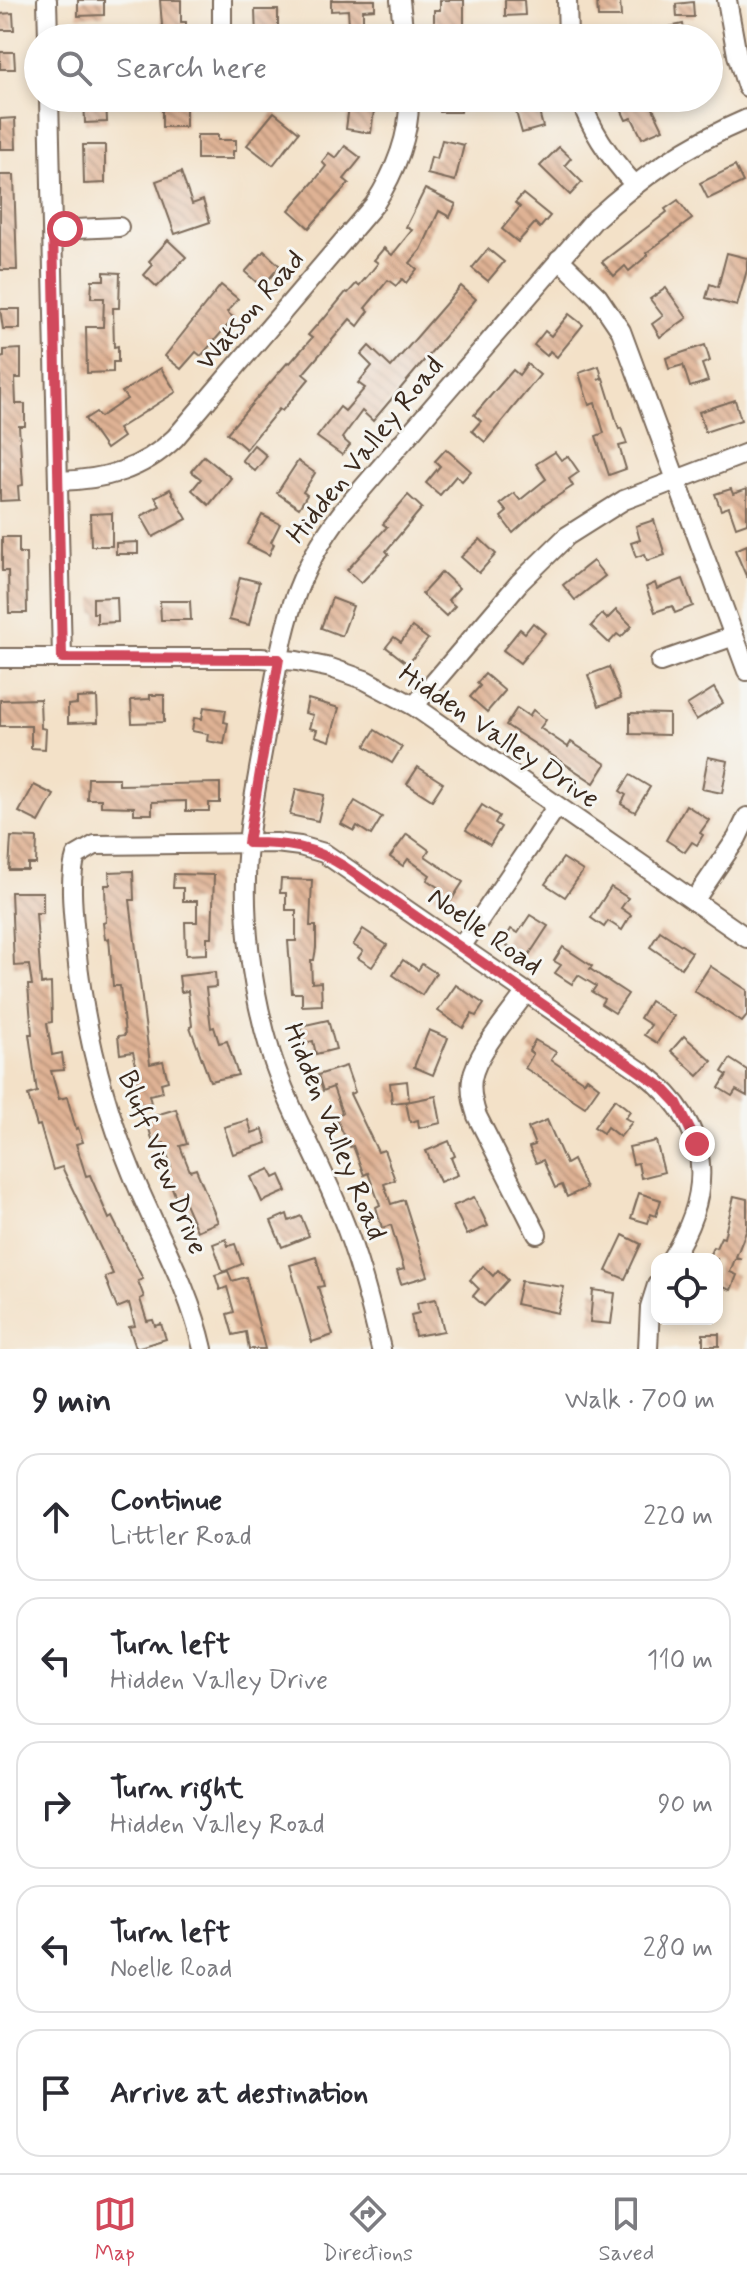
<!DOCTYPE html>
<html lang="en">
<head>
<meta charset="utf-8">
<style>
	:root { --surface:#fff; --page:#f2f2f3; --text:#2b2b33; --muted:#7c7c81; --line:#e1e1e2; --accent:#d1495b }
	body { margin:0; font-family:Mynerve,sans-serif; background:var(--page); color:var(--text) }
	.controls { position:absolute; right:24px; bottom:24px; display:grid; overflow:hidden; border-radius:16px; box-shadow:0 4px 12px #0003 }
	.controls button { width:72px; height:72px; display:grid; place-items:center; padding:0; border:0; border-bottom:2px solid var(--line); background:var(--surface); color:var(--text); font:40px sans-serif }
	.stop { position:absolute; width:24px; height:24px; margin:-18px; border:6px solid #d1495b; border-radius:50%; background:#fff }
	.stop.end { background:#d1495b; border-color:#fff; box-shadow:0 2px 8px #0008 }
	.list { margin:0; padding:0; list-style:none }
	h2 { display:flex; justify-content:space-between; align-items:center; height:104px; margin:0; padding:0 32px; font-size:34px }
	h2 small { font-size:26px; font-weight:400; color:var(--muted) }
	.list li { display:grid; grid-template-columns:52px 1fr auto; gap:24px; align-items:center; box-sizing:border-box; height:128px; margin:0 16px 16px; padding:0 16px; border:2px solid var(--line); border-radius:24px }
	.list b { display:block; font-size:30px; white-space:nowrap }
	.list p { margin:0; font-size:26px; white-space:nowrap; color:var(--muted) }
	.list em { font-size:26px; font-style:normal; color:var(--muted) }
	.icon { flex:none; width:44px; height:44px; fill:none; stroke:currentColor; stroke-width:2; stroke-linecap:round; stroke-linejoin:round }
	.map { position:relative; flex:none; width:747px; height:1349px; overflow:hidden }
	.search { position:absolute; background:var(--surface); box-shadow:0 4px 12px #0003; left:24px; right:24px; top:24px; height:88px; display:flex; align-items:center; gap:20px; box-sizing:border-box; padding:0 28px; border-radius:44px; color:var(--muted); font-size:30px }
	.sheet { height:824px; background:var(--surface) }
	nav { display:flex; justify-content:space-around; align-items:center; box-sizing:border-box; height:112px; border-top:2px solid var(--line); background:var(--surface); font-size:22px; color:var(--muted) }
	nav a { display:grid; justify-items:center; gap:4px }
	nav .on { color:var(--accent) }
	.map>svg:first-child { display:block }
	.building { fill:url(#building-back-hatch) }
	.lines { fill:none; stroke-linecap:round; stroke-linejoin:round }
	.minor-casing { stroke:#7b6a5a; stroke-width:22 }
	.minor { stroke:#fff; stroke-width:18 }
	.route { stroke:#d1495b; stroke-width:10 }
	.labels { text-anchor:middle; stroke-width:6; stroke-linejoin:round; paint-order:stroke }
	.street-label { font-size:28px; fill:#3b2a1e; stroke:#f6f6f2 }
</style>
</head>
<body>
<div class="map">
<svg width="747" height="1349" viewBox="0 0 747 1349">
	<defs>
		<pattern id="building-back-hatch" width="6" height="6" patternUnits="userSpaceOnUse" patternTransform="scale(2)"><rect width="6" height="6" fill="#dfb294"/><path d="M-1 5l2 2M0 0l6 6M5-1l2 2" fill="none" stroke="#b69178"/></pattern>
	</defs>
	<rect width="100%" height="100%" fill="#f6f6f2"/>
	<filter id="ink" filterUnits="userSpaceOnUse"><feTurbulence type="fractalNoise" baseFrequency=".0125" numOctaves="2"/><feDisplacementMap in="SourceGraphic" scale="16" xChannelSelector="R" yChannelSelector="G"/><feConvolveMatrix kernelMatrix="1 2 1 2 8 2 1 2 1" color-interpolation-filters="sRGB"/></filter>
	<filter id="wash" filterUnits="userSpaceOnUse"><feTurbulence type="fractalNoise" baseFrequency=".006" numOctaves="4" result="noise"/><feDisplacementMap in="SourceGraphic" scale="32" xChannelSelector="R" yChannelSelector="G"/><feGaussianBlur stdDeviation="1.8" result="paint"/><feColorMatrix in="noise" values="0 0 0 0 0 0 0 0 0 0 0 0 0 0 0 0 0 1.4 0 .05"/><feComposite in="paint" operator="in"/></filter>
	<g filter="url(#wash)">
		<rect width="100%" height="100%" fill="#f3e1c8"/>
		<g id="blocks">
			<g class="building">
				<polygon points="78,0 104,0 104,15 78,16"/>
				<polygon points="160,0 181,0 181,22 186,22 186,38 163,38"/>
				<polygon points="331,0 375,0 375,9 363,10 363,27 368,26 369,38 350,38 348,10 331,11"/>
				<polygon points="440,0 464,0 464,36 434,36 434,10 440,10"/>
				<polygon points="505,0 524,0 525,15 505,16"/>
				<polygon points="597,0 620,0 621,17 598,17"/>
				<polygon points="693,2 694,17 677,17 676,4"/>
				<polygon points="255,10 278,10 278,38 256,38"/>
				<polygon points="13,13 14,30 0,30 0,14"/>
				<polygon points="683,24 685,37 665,38 664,28"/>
				<polygon points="0,52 14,52 15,69 0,69"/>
				<polygon points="84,98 106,98 107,122 85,123"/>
				<rect x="162" y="98" width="24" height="29"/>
				<polygon points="350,98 373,98 372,102 375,103 371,133 346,129"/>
				<polygon points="440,98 462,98 461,112 440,112"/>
				<polygon points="541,98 545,111 539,112 543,127 522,133 514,105"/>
				<polygon points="628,98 648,98 663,129 642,138 632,118 626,120 618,103"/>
				<polygon points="274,112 299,132 273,165 247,145"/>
				<polygon points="15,118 16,149 0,149 0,119"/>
				<polygon points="197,135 218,135 218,140 236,140 236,151 233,151 233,159 197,159"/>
				<polygon points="442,140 464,145 455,181 427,174 431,157 437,159"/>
				<polygon points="83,145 105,145 105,183 84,184"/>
				<polygon points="345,146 361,158 344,179 349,183 309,228 289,210 316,179 326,166 322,162 329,153 336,158"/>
				<polygon points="559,147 571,158 565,165 582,182 570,195 540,166"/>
				<polygon points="735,166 743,182 708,199 700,183"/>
				<polygon points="181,172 192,204 203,200 210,222 175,234 156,181"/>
				<polygon points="0,175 14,175 17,270 0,270"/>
				<polygon points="425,189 456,204 450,217 439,211 421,250 410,263 417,269 406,283 402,279 396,286 388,280 365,308 369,311 358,326 350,319 303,374 309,379 282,411 279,409 246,449 227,433 288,362 290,363 312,338 308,335 323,318 324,319 346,292 348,293 356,284 359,286 370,273 378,263 374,260 384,248 392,255 412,230 406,227"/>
				<polygon points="523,194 550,216 540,228 535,223 518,242 502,229 520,207 515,203"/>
				<polygon points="678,200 692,219 646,253 648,255 629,271 625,266 614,276 602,262 667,212 665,209"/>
				<polygon points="168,240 186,257 157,287 144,275 153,265 149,261"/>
				<polygon points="488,249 504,262 488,281 472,268"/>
				<polygon points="264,251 280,266 262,287 245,272"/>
				<polygon points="727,253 747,258 747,270 737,306 706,298 710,284 718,287"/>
				<polygon points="104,272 120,273 119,308 113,308 114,347 118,346 118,362 113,362 113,372 87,373 86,327 103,327 104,298 91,298 92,280 104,280"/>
				<polygon points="221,285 238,299 227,312 234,318 201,356 196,352 181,369 165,356"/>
				<polygon points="461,286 476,299 373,421 362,411 342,438 350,445 342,455 317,437 340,407 345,411 365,388 358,383 372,366 361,355 369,346 391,367"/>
				<polygon points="666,288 687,318 660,337 652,324 663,316 650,299"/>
				<polygon points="0,309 20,309 20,329 3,329"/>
				<polygon points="569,314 583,325 557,357 550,351 547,356 534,345 545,331 551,336"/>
				<polygon points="705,345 710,361 702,364 708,381 690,387 683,365 669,369 666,358"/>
				<polygon points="21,349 21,378 15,378 16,404 25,404 25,426 19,426 23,485 18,486 19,500 0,501 0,358 4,357 4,350"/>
				<polygon points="527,364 540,375 485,442 472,431 481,421 474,415 513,370 519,375"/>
				<polygon points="599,366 602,377 598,380 603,378 619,429 621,428 627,444 619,446 626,469 609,475 596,436 604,433 595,403 589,405 579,373"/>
				<polygon points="161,368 176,392 118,429 123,437 106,449 85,419 96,412 100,417 127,399 122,392"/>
				<polygon points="735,400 741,420 705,432 699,412"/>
				<polygon points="254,445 267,456 255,471 242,460"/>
				<polygon points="446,449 471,471 462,481 456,476 440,495 426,483 440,466 435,461"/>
				<polygon points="555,452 561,460 568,456 579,472 569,479 573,486 544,505 513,533 501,517 507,512 500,504 514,493 520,500 546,479 536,464"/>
				<polygon points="204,456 231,478 209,505 192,490 201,479 191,471"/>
				<polygon points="298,461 315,473 303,492 307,495 299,508 277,493"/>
				<polygon points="170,489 187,519 153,537 141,516 160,506 155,497"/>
				<polygon points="731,489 733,494 747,489 747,523 736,527 729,507 721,510 715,494"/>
				<polygon points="408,495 422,508 386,551 389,554 361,583 347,570 387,527 383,524"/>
				<polygon points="112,513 112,546 91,546 90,514"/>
				<polygon points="262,515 280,524 271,542 274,544 269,555 247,544"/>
				<polygon points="654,520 665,555 647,561 645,554 636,557 631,543 640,540 636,526"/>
				<polygon points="2,537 19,537 19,553 26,553 27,613 9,613 8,571 2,571"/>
				<polygon points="480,539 496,554 479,573 461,557"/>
				<polygon points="138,542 138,554 116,554 116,543"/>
				<polygon points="747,545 747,578 735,550"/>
				<polygon points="593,561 605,576 575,600 563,585"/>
				<polygon points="442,572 459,588 448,600 455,606 446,616 422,594"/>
				<polygon points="240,577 259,582 249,625 229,620"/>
				<polygon points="683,579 693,606 675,613 672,606 655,612 646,587 655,583 657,589"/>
				<polygon points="117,597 118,622 97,623 97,613 93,613 93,598"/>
				<polygon points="332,598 353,606 342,636 321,628"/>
				<polygon points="160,601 190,601 191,620 161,620"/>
				<polygon points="616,610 632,626 621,637 617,634 609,643 591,626 602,614 607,619"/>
				<polygon points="533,623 545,633 520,663 503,650 520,629 525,633"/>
				<polygon points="412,627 428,639 408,664 386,647 394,637 401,642"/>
				<polygon points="609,667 621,698 599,706 588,675"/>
				<polygon points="485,674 505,691 487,712 470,697 480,686 477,683"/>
				<polygon points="714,688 723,703 696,720 687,705"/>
				<polygon points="150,695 164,695 164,722 132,723 131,700 150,699"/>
				<polygon points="97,697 98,722 68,723 68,705 77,704 77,698"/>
				<polygon points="40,699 41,728 46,729 45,749 31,748 31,726 0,726 0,700"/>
				<polygon points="308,699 339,708 330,741 315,736 317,730 309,728 313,715 305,713"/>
				<polygon points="204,707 226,710 224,722 228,723 224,744 207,741 208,734 192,731 194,718 202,719"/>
				<polygon points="517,708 529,716 533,710 546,720 540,728 568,747 571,742 606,764 594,783 506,725"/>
				<polygon points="630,713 669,714 669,735 630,734"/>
				<polygon points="375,730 402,747 392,763 365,746"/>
				<polygon points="708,757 728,761 722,793 702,789"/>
				<polygon points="418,767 443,783 432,800 407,784"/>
				<polygon points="630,775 650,787 635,812 621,804 626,795 620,791"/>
				<polygon points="88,778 119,778 119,785 220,783 220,803 209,803 209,811 186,811 186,801 152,802 152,814 134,814 134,807 101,806 101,799 87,799"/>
				<polygon points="34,785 54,795 39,822 19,812"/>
				<polygon points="296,789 324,795 318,821 290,815"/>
				<polygon points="355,801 382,817 371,835 357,826 354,831 341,824"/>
				<polygon points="482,805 499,816 495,823 501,827 490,845 466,830"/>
				<polygon points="686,805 709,820 700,833 703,835 697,845 692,842 685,852 666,840"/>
				<polygon points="407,834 429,850 425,856 463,882 448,905 433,895 439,888 427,880 430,875 408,859 403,866 390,857"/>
				<polygon points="11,837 37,838 36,864 28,864 28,870 9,870"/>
				<polygon points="563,858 583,871 565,897 545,884"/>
				<polygon points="133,871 134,900 130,900 150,1064 163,1061 168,1081 161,1083 163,1092 149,1095 151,1103 137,1106 131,1079 139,1078 133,1052 120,1054 118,1036 125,1035 120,986 113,986 109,938 105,939 103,923 106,922 105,885 110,885 109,872"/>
				<polygon points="174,874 214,875 212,937 207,937 207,954 186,955 185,922 197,922 197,901 183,901 183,888 173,888"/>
				<polygon points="281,879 312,880 310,926 316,926 316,948 314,960 311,960 312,983 321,982 322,1005 302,1006 302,993 292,993 288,941 296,941 296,910 286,910 286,893 280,893"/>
				<polygon points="611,887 628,898 621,908 631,915 622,930 608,921 604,927 591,918"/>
				<polygon points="11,892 43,892 43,913 36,913 41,984 51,983 52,1022 47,1023 52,1055 62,1053 64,1070 51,1071 59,1099 67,1097 76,1129 78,1128 83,1142 76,1144 86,1176 90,1175 109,1219 112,1217 143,1279 138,1281 144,1297 140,1299 147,1321 153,1320 155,1326 161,1324 166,1339 136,1348 129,1327 135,1326 129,1303 117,1308 105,1277 113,1274 62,1167 53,1170 40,1125 37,1126 28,1095 37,1092 29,1034 32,1034 28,985 32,985 29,965 14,966"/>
				<polygon points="530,915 548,926 527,958 503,943 511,929 518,933"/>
				<polygon points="363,929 387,945 372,967 358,958 363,951 353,945"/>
				<polygon points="660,931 692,952 681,968 650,947"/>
				<polygon points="563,947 592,966 590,969 628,994 615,1013 601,1004 604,999 592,992 596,986 578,975 572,984 555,973 561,965 554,961"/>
				<polygon points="403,960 418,970 422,964 436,973 422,995 393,975"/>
				<polygon points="710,966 747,990 747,1016 742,1022 694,991"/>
				<polygon points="215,972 216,987 206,988 211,1028 214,1027 219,1043 227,1041 238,1075 210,1081 190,1027 192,1026 188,991 181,992 179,976"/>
				<polygon points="456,985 484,1004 476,1016 472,1014 463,1028 438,1011"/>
				<polygon points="650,1001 674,1016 657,1043 644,1035 651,1025 640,1018"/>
				<polygon points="328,1020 336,1049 316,1054 313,1041 305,1043 301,1026"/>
				<polygon points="429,1030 448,1038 433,1075 414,1067"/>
				<polygon points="684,1036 712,1061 698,1076 671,1051"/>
				<polygon points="535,1040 556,1052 551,1060 584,1082 587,1078 599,1087 585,1107 525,1068 533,1054 529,1051"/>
				<polygon points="730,1059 747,1070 747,1096 736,1090 732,1096 719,1088 727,1075 722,1072"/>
				<polygon points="346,1066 355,1092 350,1094 378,1152 384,1150 395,1180 384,1184 391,1204 404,1200 428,1276 401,1284 397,1271 404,1269 391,1225 382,1228 376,1207 380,1205 368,1173 364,1175 353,1146 350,1147 335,1116 342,1113 333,1087 323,1091 318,1075"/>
				<polygon points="407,1081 409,1101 392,1103 390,1083"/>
				<polygon points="436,1096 441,1123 419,1128 418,1120 410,1122 406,1102"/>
				<polygon points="615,1099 630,1111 625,1118 632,1122 620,1137 607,1127 603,1133 594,1127"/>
				<polygon points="176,1109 187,1144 180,1146 190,1171 196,1169 218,1222 197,1231 182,1196 176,1198 165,1169 171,1167 164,1143 154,1146 146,1118"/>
				<polygon points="248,1120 252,1133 263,1129 267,1143 233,1154 224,1127"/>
				<polygon points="547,1120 566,1164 573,1160 586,1188 567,1197 562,1185 555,1188 543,1160 536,1163 529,1147 535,1145 528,1128"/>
				<polygon points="449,1141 455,1156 451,1158 458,1175 440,1182 426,1151"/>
				<polygon points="656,1141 664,1172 641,1178 638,1163 633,1164 629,1147"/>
				<polygon points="270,1169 274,1178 280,1175 287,1191 262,1202 251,1177"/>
				<polygon points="639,1193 661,1200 656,1216 651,1214 648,1223 631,1218"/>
				<polygon points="734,1196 747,1199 747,1229 736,1257 742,1259 735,1259 730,1272 737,1275 731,1290 717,1285 717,1259 708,1259 713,1247 716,1248 721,1237 724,1238"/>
				<polygon points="474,1197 488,1226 467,1235 453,1206"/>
				<polygon points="287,1214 289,1221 301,1216 309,1236 282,1247 271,1221"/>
				<polygon points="623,1235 641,1244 625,1279 606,1271"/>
				<polygon points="226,1239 228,1246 235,1244 242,1264 223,1272 213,1244"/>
				<polygon points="316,1257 324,1286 318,1287 333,1335 312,1342 290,1265"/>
				<polygon points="483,1266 493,1276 498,1270 508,1280 484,1306 473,1296 479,1289 470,1280"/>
				<polygon points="228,1271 232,1281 246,1277 265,1349 249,1349 246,1332 233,1335 227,1314 234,1312 227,1287 220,1290 215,1275"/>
				<polygon points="521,1281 564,1287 558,1313 516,1304"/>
				<polygon points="593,1290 615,1293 611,1324 590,1322"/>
				<polygon points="436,1299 444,1331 415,1336 411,1315 419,1313 417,1303"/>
				<rect x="703" y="1334" width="16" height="12"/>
			</g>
		</g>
	</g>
	<g filter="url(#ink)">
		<use href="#blocks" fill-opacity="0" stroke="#7b6a5a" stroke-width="2"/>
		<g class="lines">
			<defs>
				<g id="minor">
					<polyline points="47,0 48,38"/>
					<polyline points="222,0 222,38"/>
					<polyline points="400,0 404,38"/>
					<polyline points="567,0 568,38"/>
					<polyline points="727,0 737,55 747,87"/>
					<polyline points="49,98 62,658"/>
					<path d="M580 98C591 131 611 159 634 184"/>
					<polyline points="53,230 119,227"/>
					<polyline points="559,259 598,297 621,331 747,671"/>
					<path d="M58 481C104 480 142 470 175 438L374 205C394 174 410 136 409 98"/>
					<polyline points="0,658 261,658 297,661 331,668 365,680 414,706 747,938"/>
					<polyline points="660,662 734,636"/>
					<polyline points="414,706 519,583 567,536 624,500 747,453"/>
					<polyline points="694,901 737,838 747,817"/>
					<polyline points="461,947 557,806"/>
					<path d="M526 992C510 1015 476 1053 472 1079 470 1092 473 1104 477 1116L537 1234"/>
					<path d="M203 1349C189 1286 156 1232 132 1173 102 1100 84 1026 76 947 74 921 68 880 76 856L95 845 276 843 300 846 324 853 645 1074C712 1126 715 1191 671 1259"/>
					<path d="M381 1349C370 1302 358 1255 339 1210 318 1157 288 1108 271 1054 251 988 241 914 248 844 252 802 261 760 268 719 283 634 289 581 343 511L594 220C641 177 688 144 747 119"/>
					<polyline points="648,1349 650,1307 657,1285"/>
				</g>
			</defs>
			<use href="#minor" class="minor-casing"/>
			<use href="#minor" class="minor"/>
		</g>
	</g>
	<g class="lines" filter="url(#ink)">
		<path class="route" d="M65 229 53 230 62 658 279 659 248 843C287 843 312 846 345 867L662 1087 677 1103 697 1144"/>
	</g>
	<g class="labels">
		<g class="street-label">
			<text transform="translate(249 309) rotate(-49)" y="10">Watson Road</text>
			<text transform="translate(364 449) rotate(-51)" y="10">Hidden Valley Road</text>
			<text transform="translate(500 735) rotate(34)" y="10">Hidden Valley Drive</text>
			<text transform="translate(486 930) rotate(35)" y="10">Noelle Road</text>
			<text transform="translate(336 1131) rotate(68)" y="10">Hidden Valley Road</text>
			<text transform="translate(164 1162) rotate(68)" y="10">Bluff View Drive</text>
		</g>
	</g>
</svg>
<div class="controls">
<button><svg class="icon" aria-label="locate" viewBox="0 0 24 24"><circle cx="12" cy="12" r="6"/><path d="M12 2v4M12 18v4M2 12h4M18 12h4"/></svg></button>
</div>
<div class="stop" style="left:65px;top:229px"></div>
<div class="stop end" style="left:697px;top:1144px"></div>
<div class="search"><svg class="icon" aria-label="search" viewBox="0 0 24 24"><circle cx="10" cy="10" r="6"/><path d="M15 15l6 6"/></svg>Search here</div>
</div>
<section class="sheet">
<h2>9 min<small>Walk · 700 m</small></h2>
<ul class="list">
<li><svg class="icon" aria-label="ahead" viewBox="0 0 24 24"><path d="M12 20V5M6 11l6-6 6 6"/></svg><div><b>Continue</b><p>Littler Road</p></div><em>220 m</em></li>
<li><svg class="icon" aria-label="left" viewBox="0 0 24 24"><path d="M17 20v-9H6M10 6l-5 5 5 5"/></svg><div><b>Turn left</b><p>Hidden Valley Drive</p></div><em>110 m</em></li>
<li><svg class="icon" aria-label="right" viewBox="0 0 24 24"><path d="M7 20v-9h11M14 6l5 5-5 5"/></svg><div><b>Turn right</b><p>Hidden Valley Road</p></div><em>90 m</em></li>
<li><svg class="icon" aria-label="left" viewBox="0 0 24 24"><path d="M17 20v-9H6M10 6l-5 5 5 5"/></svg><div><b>Turn left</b><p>Noelle Road</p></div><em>280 m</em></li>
<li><svg class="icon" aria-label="arrive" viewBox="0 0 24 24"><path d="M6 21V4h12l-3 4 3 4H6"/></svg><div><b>Arrive at destination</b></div></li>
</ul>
</section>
<nav>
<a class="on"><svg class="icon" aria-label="map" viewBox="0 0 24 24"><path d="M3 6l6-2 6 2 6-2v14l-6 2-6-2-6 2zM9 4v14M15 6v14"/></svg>Map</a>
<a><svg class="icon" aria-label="directions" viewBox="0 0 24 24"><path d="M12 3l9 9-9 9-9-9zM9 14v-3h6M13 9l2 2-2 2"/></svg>Directions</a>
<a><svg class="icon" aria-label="saved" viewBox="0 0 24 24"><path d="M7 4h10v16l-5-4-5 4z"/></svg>Saved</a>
</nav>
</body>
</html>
